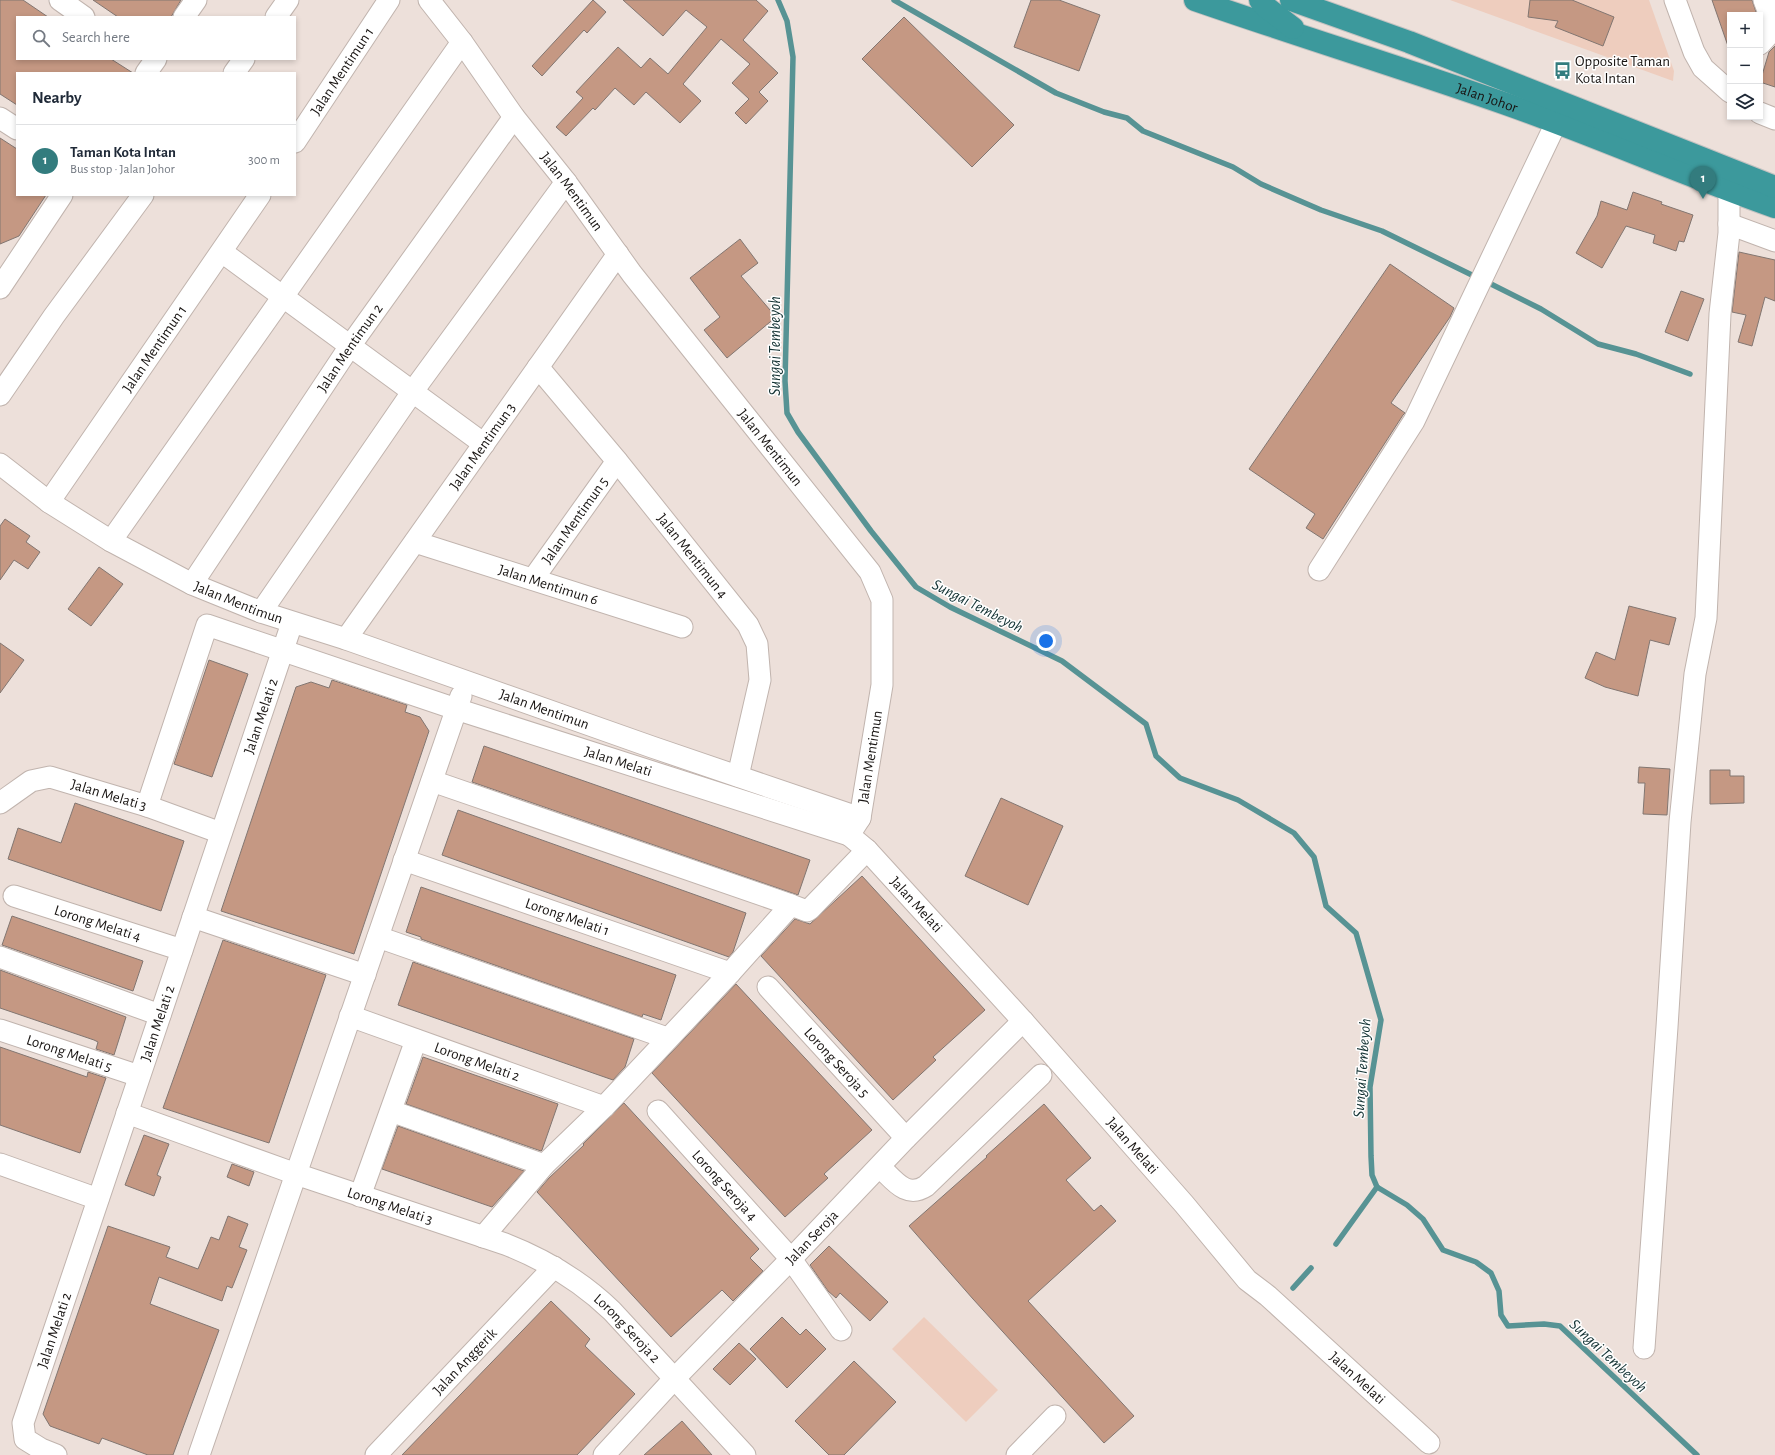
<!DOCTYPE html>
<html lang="en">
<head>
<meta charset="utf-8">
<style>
	:root { --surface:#fff; --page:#f2f2f3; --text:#1f2937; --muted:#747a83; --line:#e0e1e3; --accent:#337c7e }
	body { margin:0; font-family:"Alegreya Sans",sans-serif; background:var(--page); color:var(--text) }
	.controls { position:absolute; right:12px; top:12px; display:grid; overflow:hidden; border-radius:0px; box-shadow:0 2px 6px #0003 }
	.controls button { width:36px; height:36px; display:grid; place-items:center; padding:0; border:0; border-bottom:1px solid var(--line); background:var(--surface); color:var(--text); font:20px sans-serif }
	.you { position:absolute; left:1046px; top:641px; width:14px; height:14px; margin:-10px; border:3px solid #fff; border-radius:50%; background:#1a73e8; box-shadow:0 0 0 6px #1a73e833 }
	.badge { display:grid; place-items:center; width:26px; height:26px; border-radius:50%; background:var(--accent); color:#fff; font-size:13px; font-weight:700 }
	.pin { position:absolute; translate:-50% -33px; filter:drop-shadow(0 1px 2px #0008) }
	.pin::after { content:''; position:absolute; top:21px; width:14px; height:12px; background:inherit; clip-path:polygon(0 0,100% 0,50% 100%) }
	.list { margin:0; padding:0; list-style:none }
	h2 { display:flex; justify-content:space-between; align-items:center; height:52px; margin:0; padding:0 16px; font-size:17px }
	h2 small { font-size:13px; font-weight:400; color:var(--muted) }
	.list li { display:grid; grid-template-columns:26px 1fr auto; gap:12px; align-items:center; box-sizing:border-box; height:72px; padding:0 16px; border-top:1px solid var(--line) }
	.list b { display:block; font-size:15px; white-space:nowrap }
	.list p { margin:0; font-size:13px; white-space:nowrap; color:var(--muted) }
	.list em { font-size:13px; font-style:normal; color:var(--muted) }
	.icon { flex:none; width:22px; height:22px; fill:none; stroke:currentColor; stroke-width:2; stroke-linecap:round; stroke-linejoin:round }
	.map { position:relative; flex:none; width:1775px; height:1455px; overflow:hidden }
	.search { position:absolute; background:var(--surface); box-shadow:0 2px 6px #0003; left:16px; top:16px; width:280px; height:44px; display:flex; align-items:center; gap:10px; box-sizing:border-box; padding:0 14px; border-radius:0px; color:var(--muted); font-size:15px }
	.panel { position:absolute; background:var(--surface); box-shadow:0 2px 6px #0003; left:16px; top:72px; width:280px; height:124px; border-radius:0px }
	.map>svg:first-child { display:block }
	.green { fill:#eecdbe }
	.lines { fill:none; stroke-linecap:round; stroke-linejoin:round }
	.stream { stroke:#579394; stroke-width:5.5 }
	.building { fill:#c59883; stroke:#827671 }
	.minor-casing { stroke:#c1b4ae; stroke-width:23 }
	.highway-casing { stroke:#c3c2c1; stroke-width:24 }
	.minor { stroke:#fff; stroke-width:21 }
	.highway { stroke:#3c999c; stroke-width:22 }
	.labels { text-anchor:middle; stroke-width:3; stroke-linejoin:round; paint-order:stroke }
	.poi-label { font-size:15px; fill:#181412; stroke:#fff; text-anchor:start }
	.street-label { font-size:15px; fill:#181412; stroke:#fff }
	.water-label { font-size:16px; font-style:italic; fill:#123132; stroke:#fff }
</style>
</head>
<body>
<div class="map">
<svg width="1775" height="1455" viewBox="0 0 1775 1455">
	<rect width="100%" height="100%" fill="#ede0da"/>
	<g class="green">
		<polygon points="1450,0 1649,0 1674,71 1673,81"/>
		<polygon points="924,1317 998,1390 966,1422 892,1349"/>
	</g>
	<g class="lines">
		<g class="stream">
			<polyline points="778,0 787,21 793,57 785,381 787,413 798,432 871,531 916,587 950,607 1062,661 1146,724 1156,756 1180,778 1238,800 1294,833 1314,857 1326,906 1356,933 1381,1020 1370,1087 1371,1156 1372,1175 1377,1187 1407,1205 1423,1219 1443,1250 1476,1262 1491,1273 1499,1291 1501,1315 1508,1326 1544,1324 1560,1326 1697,1455"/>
			<polyline points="894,0 1056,93 1104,112 1127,118 1143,131 1233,167 1261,184 1321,210 1382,231 1478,278"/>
			<polyline points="1485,281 1541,309 1598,344 1636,354 1690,374"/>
			<polyline points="1336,1244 1377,1187"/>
			<polyline points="1293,1288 1311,1268"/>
		</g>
	</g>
	<g class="building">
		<polygon points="0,0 23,0 48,17 17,17 17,59 111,59 133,73 17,73 17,105 0,94"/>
		<polygon points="93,0 181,0 171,17 118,17"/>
		<polygon points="593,0 606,12 587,33 584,30 542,76 532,66"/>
		<polygon points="623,0 756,0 768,11 743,40 778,73 759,92 768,101 746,124 735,113 749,99 732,83 750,64 721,39 683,84 701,101 680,123 646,92 634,105 615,88 595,110 593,108 566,136 556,127 583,98 576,92 618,47 641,68 650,58 668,74 707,27 686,10 663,36"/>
		<polygon points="1031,0 1059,0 1100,15 1079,71 1014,47"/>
		<polygon points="1530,0 1572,0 1614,17 1603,46 1555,27 1558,21 1528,17"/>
		<polygon points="1712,0 1752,0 1757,15 1730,15 1730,46 1728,46"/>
		<polygon points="904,17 1014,125 972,167 862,59"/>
		<polygon points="1775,46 1775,87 1760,82 1769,52"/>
		<polygon points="0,138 17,149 17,195 46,195 19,236 0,244"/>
		<polygon points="1633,192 1662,202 1661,204 1693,215 1684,242 1679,241 1676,251 1653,243 1655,235 1626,226 1602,268 1576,253 1597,216 1601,201 1627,210"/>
		<polygon points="740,239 758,263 741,276 776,317 727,358 704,330 720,317 690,278"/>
		<polygon points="1739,252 1775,260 1775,301 1765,297 1752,346 1738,342 1746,315 1732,312"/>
		<polygon points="1390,264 1454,308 1450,317 1391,403 1405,413 1403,415 1323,539 1306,528 1315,514 1249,469"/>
		<polygon points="1681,291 1704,299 1688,341 1665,332"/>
		<polygon points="5,519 30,536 26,542 40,552 28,569 14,560 0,580 0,526"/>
		<polygon points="99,567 123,584 91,626 68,609"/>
		<polygon points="1629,606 1676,618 1669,645 1650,640 1638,696 1605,687 1585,678 1596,652 1615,660"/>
		<polygon points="0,643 24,660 0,693"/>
		<polygon points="209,660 248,674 212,777 174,764"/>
		<polygon points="332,680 407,705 405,712 420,717 429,731 354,954 221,911 296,687 311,682 329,688"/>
		<polygon points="484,746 810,860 798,895 472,782"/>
		<polygon points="1639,767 1670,769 1667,815 1643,814 1645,783 1638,783"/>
		<polygon points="1710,770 1730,770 1730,776 1744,776 1744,803 1710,804"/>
		<polygon points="1001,798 1063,826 1028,905 965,876"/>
		<polygon points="75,803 184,841 161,911 8,859 18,828 61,843"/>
		<polygon points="458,810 746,913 733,952 729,957 442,855"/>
		<polygon points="862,876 985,1010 933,1057 936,1060 893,1100 761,956 795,919 810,924"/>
		<polygon points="421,887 676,975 661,1020 643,1014 642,1017 421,939 421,937 406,932"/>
		<polygon points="12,916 143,961 133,991 2,945"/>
		<polygon points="223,940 326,975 269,1143 163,1108"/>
		<polygon points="413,962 634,1039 625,1067 613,1080 398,1005"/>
		<polygon points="0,970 126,1017 114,1055 96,1049 98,1042 94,1040 0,1008"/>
		<polygon points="736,984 872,1130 824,1174 828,1178 785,1217 652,1073"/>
		<polygon points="0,1047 87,1077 88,1072 106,1078 80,1153 0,1125"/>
		<polygon points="423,1057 558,1104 542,1150 541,1151 406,1104"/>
		<polygon points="624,1103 759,1249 750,1258 763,1271 733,1301 722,1290 671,1337 537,1192 549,1178 584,1145 583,1144"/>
		<polygon points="1044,1104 1091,1158 1066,1180 1094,1211 1101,1205 1116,1221 1028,1301 1134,1416 1104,1443 973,1299 909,1226 987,1157 986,1156"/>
		<polygon points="398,1126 524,1171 492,1207 382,1169"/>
		<polygon points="144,1135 169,1144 157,1175 161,1177 154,1196 125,1185"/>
		<polygon points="232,1164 254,1172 249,1186 227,1177"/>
		<polygon points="228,1216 248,1224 239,1247 247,1250 232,1288 227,1286 222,1301 159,1277 150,1304 219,1330 173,1455 148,1455 102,1438 99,1444 50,1426 43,1414 108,1226 170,1247 166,1257 198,1269 211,1237 219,1240"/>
		<polygon points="829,1246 888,1302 870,1321 840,1293 836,1298 828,1291 810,1265"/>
		<polygon points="551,1301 590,1339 585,1346 635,1394 577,1455 402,1455"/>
		<polygon points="782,1317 800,1335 806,1329 826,1349 787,1388 750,1349"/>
		<polygon points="739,1343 756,1359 730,1385 713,1369"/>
		<polygon points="854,1361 896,1402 844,1455 829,1455 795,1421"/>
		<polygon points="682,1421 712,1455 644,1455"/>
	</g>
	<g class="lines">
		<defs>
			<g id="minor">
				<polyline points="60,0 84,17"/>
				<path id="s1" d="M429 0 462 42 514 117 566 182 632 274 870 572 882 600V685L860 818 849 835 867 850 1023 1021 1184 1204 1247 1280 1268 1296 1429 1443"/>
				<polyline points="1675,0 1694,52 1703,68 1730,92"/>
				<polyline points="1764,0 1775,29"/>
				<polyline points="184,17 196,0"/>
				<polyline points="276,17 288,0"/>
				<polyline points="1760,44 1775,28"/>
				<polyline points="146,73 156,59"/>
				<polyline points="234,73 244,59"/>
				<polyline points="1760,113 1775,119"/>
				<polyline points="0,118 17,129"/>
				<path id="s2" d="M295 142 389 0"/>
				<polyline points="1729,224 1775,241"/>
				<polyline points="222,252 484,444"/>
				<polyline points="0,288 62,195"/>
				<path id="s3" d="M538 367 617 461 748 625 757 644 760 680 738 776"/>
				<polyline points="0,395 54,316 143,195"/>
				<path id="s4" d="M0 464 49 502 111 541 192 584 261 612 346 639 652 747 860 818"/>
				<path id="s5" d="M49 502 260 195"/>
				<polyline points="111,541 462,42"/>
				<path id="s6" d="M415 542 682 627"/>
				<polyline points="1319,570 1414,421 1556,123"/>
				<path id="s7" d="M533 579 617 461"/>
				<path id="s8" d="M192 584 350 346 514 117"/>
				<polyline points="261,612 413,391 566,182"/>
				<path id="s9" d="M346 639 618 254"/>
				<polyline points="432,781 791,905"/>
				<path id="s10" d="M0 803 31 781 50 777 147 806 221 833"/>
				<path id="s11" d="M147 806 207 625 456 709 849 835"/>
				<path id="s12" d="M404 860 730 973"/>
				<path id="s13" d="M14 896 182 950"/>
				<polyline points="193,917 365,975"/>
				<polyline points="378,937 667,1038"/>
				<polyline points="0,957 160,1015"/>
				<path id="s14" d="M768 987 906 1138"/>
				<path id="s15" d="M350 1016 604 1107"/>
				<path id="s16" d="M0 1030 139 1076"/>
				<polyline points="391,1111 544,1165"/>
				<path id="s17" d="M658 1111 791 1259 841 1330"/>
				<path id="s18" d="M127 1113 296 1174 505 1244C546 1260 581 1281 612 1311L745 1455"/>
				<polyline points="0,1164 98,1199"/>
				<path d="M880 1167C894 1180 906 1199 926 1186L1041 1075"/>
				<polyline points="360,1196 416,1040"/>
				<polyline points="483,1237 544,1165 604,1107 730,973 791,905 807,911 810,909 867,850"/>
				<polyline points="1644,1348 1667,1027 1680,822 1695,674 1706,618 1720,314 1729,233 1729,191"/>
				<path id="s19" d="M56 1455 41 1449 25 1439 23 1423 292 623"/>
				<polyline points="199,1455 461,696"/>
				<path id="s20" d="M376 1455 554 1267"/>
				<path id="s21" d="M604 1455 675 1378 791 1259 906 1138 1023 1021"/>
				<polyline points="1017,1455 1055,1416"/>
			</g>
			<g id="highway">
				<path id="s22" d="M1195 0C1299 36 1403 68 1506 104 1597 136 1684 175 1775 207"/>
				<polyline points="1260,0 1266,7 1293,28"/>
				<polyline points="1291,0 1409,42 1775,187"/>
			</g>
		</defs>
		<use href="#minor" class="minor-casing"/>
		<use href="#highway" class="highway-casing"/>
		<use href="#minor" class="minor"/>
		<use href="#highway" class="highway"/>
	</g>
	<defs>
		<symbol id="bus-bare" viewBox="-9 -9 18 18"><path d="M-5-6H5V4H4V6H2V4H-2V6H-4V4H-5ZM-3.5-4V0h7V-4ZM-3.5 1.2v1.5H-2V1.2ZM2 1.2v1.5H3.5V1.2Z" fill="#337c7e" stroke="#fff" stroke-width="2.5" paint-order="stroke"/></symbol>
	</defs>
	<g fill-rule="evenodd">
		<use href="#bus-bare" x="1550" y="58" width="25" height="25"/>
	</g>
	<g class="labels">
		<g class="poi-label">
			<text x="1575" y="66">Opposite Taman<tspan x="1575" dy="17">Kota Intan</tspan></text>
		</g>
		<g class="street-label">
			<text dy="5" stroke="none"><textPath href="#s2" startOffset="85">Jalan Mentimun 1</textPath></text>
			<text dy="5" stroke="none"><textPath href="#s22" startOffset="308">Jalan Johor</textPath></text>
			<text dy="5" stroke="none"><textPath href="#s1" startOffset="239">Jalan Mentimun</textPath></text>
			<text dy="5" stroke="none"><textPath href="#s8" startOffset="284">Jalan Mentimun 2</textPath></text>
			<text dy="5" stroke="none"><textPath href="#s5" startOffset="186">Jalan Mentimun 1</textPath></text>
			<text dy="5" stroke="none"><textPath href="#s9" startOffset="236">Jalan Mentimun 3</textPath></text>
			<text dy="5" stroke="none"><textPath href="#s1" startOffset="563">Jalan Mentimun</textPath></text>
			<text dy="5" stroke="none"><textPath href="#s7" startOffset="72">Jalan Mentimun 5</textPath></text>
			<text dy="5" stroke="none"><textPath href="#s3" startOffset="244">Jalan Mentimun 4</textPath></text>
			<text dy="5" stroke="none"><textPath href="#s6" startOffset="140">Jalan Mentimun 6</textPath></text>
			<text dy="5" stroke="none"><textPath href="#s4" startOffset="277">Jalan Mentimun</textPath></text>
			<text dy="5" stroke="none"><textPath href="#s4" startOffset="601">Jalan Mentimun</textPath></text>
			<text dy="5" stroke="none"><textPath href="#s19" startOffset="797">Jalan Melati 2</textPath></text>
			<text transform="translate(870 757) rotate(-81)" y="5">Jalan Mentimun</text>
			<text dy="5" stroke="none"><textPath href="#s11" startOffset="624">Jalan Melati</textPath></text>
			<text dy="5" stroke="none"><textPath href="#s10" startOffset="119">Jalan Melati 3</textPath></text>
			<text dy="5" stroke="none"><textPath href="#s1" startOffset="1090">Jalan Melati</textPath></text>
			<text dy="5" stroke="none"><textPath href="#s12" startOffset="173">Lorong Melati 1</textPath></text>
			<text dy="5" stroke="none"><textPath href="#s13" startOffset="88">Lorong Melati 4</textPath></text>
			<text dy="5" stroke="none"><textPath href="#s19" startOffset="473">Jalan Melati 2</textPath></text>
			<text dy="5" stroke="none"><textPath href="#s16" startOffset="73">Lorong Melati 5</textPath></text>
			<text dy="5" stroke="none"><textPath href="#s15" startOffset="135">Lorong Melati 2</textPath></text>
			<text dy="5" stroke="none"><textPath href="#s14" startOffset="102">Lorong Seroja 5</textPath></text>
			<text dy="5" stroke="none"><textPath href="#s1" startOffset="1414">Jalan Melati</textPath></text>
			<text dy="5" stroke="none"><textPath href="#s17" startOffset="100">Lorong Seroja 4</textPath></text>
			<text dy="5" stroke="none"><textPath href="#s18" startOffset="279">Lorong Melati 3</textPath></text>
			<text dy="5" stroke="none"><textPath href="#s21" startOffset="301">Jalan Seroja</textPath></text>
			<text dy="5" stroke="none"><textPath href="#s18" startOffset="550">Lorong Seroja 2</textPath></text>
			<text dy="5" stroke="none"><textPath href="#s19" startOffset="149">Jalan Melati 2</textPath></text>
			<text dy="5" stroke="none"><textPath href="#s20" startOffset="129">Jalan Anggerik</textPath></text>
			<text dy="5" stroke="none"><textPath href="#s1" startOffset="1738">Jalan Melati</textPath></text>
		</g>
		<g class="water-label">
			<text transform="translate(774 346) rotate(-90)" y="6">Sungai Tembeyoh</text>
			<text transform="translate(978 605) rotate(27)" y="6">Sungai Tembeyoh</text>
			<text transform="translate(1361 1068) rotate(-86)" y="6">Sungai Tembeyoh</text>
			<text transform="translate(1609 1355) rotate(43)" y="6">Sungai Tembeyoh</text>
		</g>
	</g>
</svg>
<div class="controls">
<button>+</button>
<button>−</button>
<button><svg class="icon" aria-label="layers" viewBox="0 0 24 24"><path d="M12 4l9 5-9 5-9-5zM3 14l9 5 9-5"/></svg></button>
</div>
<div class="you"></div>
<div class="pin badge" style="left:1703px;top:199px">1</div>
<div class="search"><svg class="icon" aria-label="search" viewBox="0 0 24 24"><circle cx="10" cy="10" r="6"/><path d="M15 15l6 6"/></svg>Search here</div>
<section class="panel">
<h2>Nearby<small></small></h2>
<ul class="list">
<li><span class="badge">1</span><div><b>Taman Kota Intan</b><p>Bus stop · Jalan Johor</p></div><em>300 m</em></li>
</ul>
</section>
</div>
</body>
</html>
